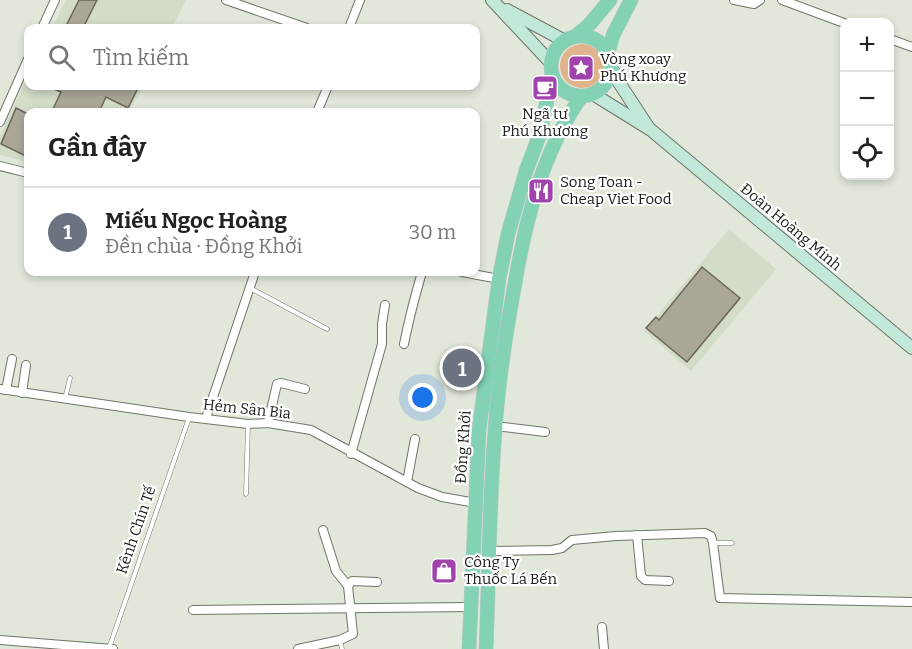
<!DOCTYPE html>
<html lang="vi">
<head>
<meta charset="utf-8">
<style>
	:root { --surface:#fff; --page:#f2f2f2; --text:#222; --muted:#767676; --line:#e0e0e0; --accent:#b45309 }
	body { margin:0; font-family:Bitter,serif; background:var(--page); color:var(--text) }
	.controls { position:absolute; right:18px; top:18px; display:grid; overflow:hidden; border-radius:12px; box-shadow:0 3px 9px #0003 }
	.controls button { width:54px; height:54px; display:grid; place-items:center; padding:0; border:0; border-bottom:2px solid var(--line); background:var(--surface); color:var(--text); font:30px sans-serif }
	.you { position:absolute; left:423px; top:398px; width:21px; height:21px; margin:-15px; border:4px solid #fff; border-radius:50%; background:#1a73e8; box-shadow:0 0 0 9px #1a73e833 }
	.badge { display:grid; place-items:center; width:39px; height:39px; border-radius:50%; background:var(--accent); color:#fff; font-size:20px; font-weight:700 }
	.pin { position:absolute; translate:-50% -50%; border:3px solid #fff; box-shadow:0 2px 6px #0006 }
	.list { margin:0; padding:0; list-style:none }
	h2 { display:flex; justify-content:space-between; align-items:center; height:78px; margin:0; padding:0 24px; font-size:26px }
	h2 small { font-size:20px; font-weight:400; color:var(--muted) }
	.list li { display:grid; grid-template-columns:39px 1fr auto; gap:18px; align-items:center; box-sizing:border-box; height:90px; padding:0 24px; border-top:2px solid var(--line) }
	.list b { display:block; font-size:22px; white-space:nowrap }
	.list p { margin:0; font-size:20px; white-space:nowrap; color:var(--muted) }
	.list em { font-size:20px; font-style:normal; color:var(--muted) }
	.icon { flex:none; width:33px; height:33px; fill:none; stroke:currentColor; stroke-width:2; stroke-linecap:round; stroke-linejoin:round }
	.map { position:relative; flex:none; width:912px; height:649px; overflow:hidden }
	.search { position:absolute; background:var(--surface); box-shadow:0 3px 9px #0003; left:24px; top:24px; width:456px; height:66px; display:flex; align-items:center; gap:15px; box-sizing:border-box; padding:0 21px; border-radius:12px; color:var(--muted); font-size:22px }
	.panel { position:absolute; background:var(--surface); box-shadow:0 3px 9px #0003; left:24px; top:108px; width:456px; height:168px; border-radius:12px }
	.map>svg:first-child { display:block }
	.built { fill:#d2dcc8 }
	.green { fill:#e1b38c }
	.building { fill:#aaa799; stroke:#696659; stroke-width:1.5 }
	.lines { fill:none; stroke-linecap:round; stroke-linejoin:round }
	.lane-casing { stroke:#6f7569; stroke-width:5 }
	.street-casing { stroke:#6f7569; stroke-width:10 }
	.secondary-casing { stroke:#6f7569; stroke-width:14 }
	.primary-casing { stroke:#c8c8c7; stroke-width:15 }
	.lane { stroke:#fff; stroke-width:4 }
	.street { stroke:#fff; stroke-width:8 }
	.secondary { stroke:#c1e8d9; stroke-width:12 }
	.primary { stroke:#82d2b3; stroke-width:14 }
	.labels { text-anchor:middle; stroke-width:4.5; stroke-linejoin:round; paint-order:stroke }
	.poi-label { font-size:15px; fill:#191b16; stroke:#fff; text-anchor:start }
	.street-label { font-size:15px; fill:#191b16; stroke:#fff }
</style>
</head>
<body>
<div class="map">
<svg width="912" height="649" viewBox="0 0 912 649">
	<rect width="100%" height="100%" fill="#e1e8da"/>
	<g class="built">
		<polygon points="66,0 186,0 172,28 52,28"/>
		<polygon points="28,75 28,86 143,86 129,112 28,112 28,162 0,155 0,136"/>
		<polygon points="729,229 776,269 691,371 644,331"/>
	</g>
	<circle class="green" cx="582" cy="66" r="22"/>
	<g class="building">
		<polygon points="79,0 97,0 83,28 65,28"/>
		<polygon points="47,86 139,86 128,108 106,97 99,112 61,112 53,109 61,92"/>
		<polygon points="16,108 28,114 28,157 1,144"/>
		<polygon points="702,267 740,298 687,362 646,328 656,317 659,320"/>
	</g>
	<g class="lines">
		<defs>
			<g id="lane">
				<polyline points="250,288 327,329"/>
				<polyline points="65,399 70,378"/>
				<polyline points="246,494 248,424"/>
				<polyline points="713,543 732,543"/>
				<polyline points="340,640 342,649"/>
				<polyline points="109,648 189,418"/>
			</g>
			<g id="street">
				<polyline points="226,0 307,28"/>
				<polyline points="734,0 754,4 760,0"/>
				<polyline points="782,0 844,23"/>
				<polyline points="42,28 55,0"/>
				<polyline points="349,28 360,0"/>
				<polyline points="890,39 912,47"/>
				<polyline points="317,112 328,86"/>
				<polyline points="0,122 28,59"/>
				<polyline points="0,166 28,173"/>
				<polyline points="462,272 499,279"/>
				<path d="M404 344C409 319 415 296 422 272"/>
				<polyline points="0,389 189,417 248,424 268,423 311,430 418,488 442,497 476,503"/>
				<polyline points="6,390 12,359"/>
				<polyline points="22,393 26,365"/>
				<polyline points="206,418 255,272"/>
				<polyline points="268,423 277,384 281,383 305,389"/>
				<polyline points="495,426 545,432"/>
				<polyline points="351,454 382,344 382,324 385,305"/>
				<polyline points="407,482 415,439"/>
				<polyline points="323,530 336,571 348,586"/>
				<polyline points="637,535 641,576 645,580 669,581"/>
				<polyline points="490,551 552,550 562,548 572,540 616,536 705,533 711,536 713,543 720,598 912,602"/>
				<polyline points="193,610 470,607"/>
				<polyline points="602,627 604,649"/>
				<polyline points="0,640 113,649"/>
				<polyline points="298,649 340,640 353,634 348,586 352,581 377,582"/>
			</g>
			<g id="secondary">
				<polyline points="492,0 551,63"/>
				<polyline points="507,10 565,41"/>
				<polyline points="611,67 618,81 648,127"/>
				<polyline points="593,94 651,130 912,348"/>
			</g>
			<g id="primary">
				<polyline points="576,36 589,25 610,0"/>
				<circle cx="581" cy="66" r="30"/>
				<polyline points="608,53 613,35 631,0"/>
				<polyline points="469,649 479,430 499,279 508,234 526,171 540,134 552,75"/>
				<path d="M486 649C489 577 489 504 495 431 498 382 506 332 515 283 526 218 543 151 581 97"/>
			</g>
		</defs>
		<use href="#lane" class="lane-casing"/>
		<use href="#street" class="street-casing"/>
		<use href="#secondary" class="secondary-casing"/>
		<use href="#primary" class="primary-casing"/>
		<use href="#lane" class="lane"/>
		<use href="#street" class="street"/>
		<use href="#secondary" class="secondary"/>
		<use href="#primary" class="primary"/>
	</g>
	<defs>
		<symbol id="sight-square" viewBox="-11 -11 22 22"><rect x="-9" y="-9" width="18" height="18" rx="4" fill="#a043ad" stroke="#fff"/><path d="M0-6L1.8-2.2L6-1.7L2.9 1.2L3.7 5.4L0 3.3L-3.7 5.4L-2.9 1.2L-6-1.7L-1.8-2.2Z" fill="#fff"/></symbol>
		<symbol id="cafe-square" viewBox="-11 -11 22 22"><rect x="-9" y="-9" width="18" height="18" rx="4" fill="#a043ad" stroke="#fff"/><path d="M-5.5-4.5H6V0H3Q3 3.5 0 3.5H-2.5Q-5.5 3.5-5.5 0ZM3-3.2v2h1.7v-2ZM-6 4.5H4V6H-6Z" fill="#fff"/></symbol>
		<symbol id="restaurant-square" viewBox="-11 -11 22 22"><rect x="-9" y="-9" width="18" height="18" rx="4" fill="#a043ad" stroke="#fff"/><path d="M-5-6h1v4h1v-4h1v4h1v-4h1v5L-1.5 .5V6h-2V.5L-5-1ZM5-6V6H3V1.5H1.5Q1.5-4 5-6Z" fill="#fff"/></symbol>
		<symbol id="shop-square" viewBox="-11 -11 22 22"><rect x="-9" y="-9" width="18" height="18" rx="4" fill="#a043ad" stroke="#fff"/><path d="M-5-2.5h2.3a2.7 3.5 0 0 1 5.4 0H5L5.5 6h-11ZM-1.5-2.5h3a1.5 2.3 0 0 0-3 0Z" fill="#fff"/></symbol>
	</defs>
	<g fill-rule="evenodd">
		<use href="#sight-square" x="566" y="53" width="30" height="30"/>
		<use href="#cafe-square" x="530" y="73" width="30" height="30"/>
		<use href="#restaurant-square" x="526" y="176" width="30" height="30"/>
		<use href="#shop-square" x="429" y="556" width="30" height="30"/>
	</g>
	<g class="labels">
		<g class="poi-label">
			<text x="600" y="64">Vòng xoay<tspan x="600" dy="17">Phú Khương</tspan></text>
			<text x="545" y="119" text-anchor="middle">Ngã tư<tspan x="545" dy="17">Phú Khương</tspan></text>
			<text x="560" y="187">Song Toan -<tspan x="560" dy="17">Cheap Viet Food</tspan></text>
			<text x="464" y="567">Công Ty<tspan x="464" dy="17">Thuốc Lá Bến</tspan></text>
		</g>
		<g class="street-label">
			<text transform="translate(791 227) rotate(40)" y="5">Đoàn Hoàng Minh</text>
			<text transform="translate(247 409) rotate(6)" y="5">Hẻm Sân Bia</text>
			<text transform="translate(463 447) rotate(-86)" y="5">Đồng Khởi</text>
			<text transform="translate(136 530) rotate(-71)" y="5">Kênh Chín Tế</text>
		</g>
	</g>
</svg>
<div class="controls">
<button>+</button>
<button>−</button>
<button><svg class="icon" aria-label="locate" viewBox="0 0 24 24"><circle cx="12" cy="12" r="6"/><path d="M12 2v4M12 18v4M2 12h4M18 12h4"/></svg></button>
</div>
<div class="you"></div>
<div class="pin badge" style="left:462px;top:368px;background:#6b7280">1</div>
<div class="search"><svg class="icon" aria-label="search" viewBox="0 0 24 24"><circle cx="10" cy="10" r="6"/><path d="M15 15l6 6"/></svg>Tìm kiếm</div>
<section class="panel">
<h2>Gần đây<small></small></h2>
<ul class="list">
<li><span class="badge" style="background:#6b7280">1</span><div><b>Miếu Ngọc Hoàng</b><p>Đền chùa · Đồng Khởi</p></div><em>30 m</em></li>
</ul>
</section>
</div>
</body>
</html>
